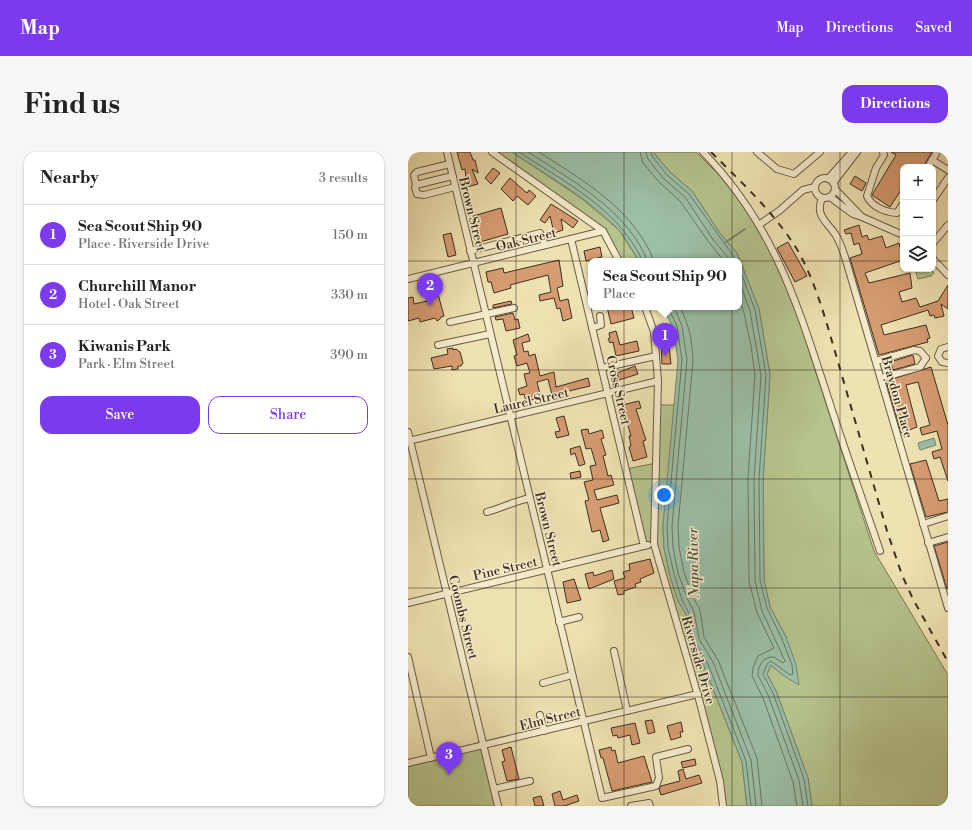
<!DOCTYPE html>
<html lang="en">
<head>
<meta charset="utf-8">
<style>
	:root { --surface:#fff; --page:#f6f6f6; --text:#222; --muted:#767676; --line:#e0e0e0; --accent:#7c3aed }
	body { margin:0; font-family:"Libre Bodoni",serif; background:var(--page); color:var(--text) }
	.controls { position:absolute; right:12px; top:12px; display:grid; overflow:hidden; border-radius:8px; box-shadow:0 1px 3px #0004 }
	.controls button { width:36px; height:36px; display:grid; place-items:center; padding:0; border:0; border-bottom:1px solid var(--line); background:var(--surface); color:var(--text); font:20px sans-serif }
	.you { position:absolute; left:256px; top:343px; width:14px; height:14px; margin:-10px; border:3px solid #fff; border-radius:50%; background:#1a73e8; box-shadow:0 0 0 6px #1a73e833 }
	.badge { display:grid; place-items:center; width:26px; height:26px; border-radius:50%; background:var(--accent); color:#fff; font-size:13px; font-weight:700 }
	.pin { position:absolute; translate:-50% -33px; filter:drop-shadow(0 1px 2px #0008) }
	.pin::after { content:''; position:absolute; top:21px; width:14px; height:12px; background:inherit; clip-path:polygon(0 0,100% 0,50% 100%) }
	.popup { position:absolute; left:180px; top:106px; width:154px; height:52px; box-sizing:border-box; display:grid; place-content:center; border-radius:8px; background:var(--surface); filter:drop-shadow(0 1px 3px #0005); font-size:13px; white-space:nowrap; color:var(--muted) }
	.popup b { font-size:15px; color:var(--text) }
	.popup::after { content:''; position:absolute; left:50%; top:100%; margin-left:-8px; border:8px solid transparent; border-top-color:var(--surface) }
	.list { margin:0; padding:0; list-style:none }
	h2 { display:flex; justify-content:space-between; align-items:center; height:52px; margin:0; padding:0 16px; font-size:17px }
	h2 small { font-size:13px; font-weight:400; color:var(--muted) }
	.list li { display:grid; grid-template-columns:26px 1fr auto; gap:12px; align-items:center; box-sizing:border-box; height:60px; padding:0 16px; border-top:1px solid var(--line) }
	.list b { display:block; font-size:15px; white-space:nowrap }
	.list p { margin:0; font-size:13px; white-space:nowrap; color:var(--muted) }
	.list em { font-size:13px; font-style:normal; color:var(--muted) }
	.actions { display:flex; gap:8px; padding:12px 16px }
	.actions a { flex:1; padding:9px 0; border:1px solid var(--accent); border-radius:12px; text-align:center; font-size:14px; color:var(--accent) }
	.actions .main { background:var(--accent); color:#fff }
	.icon { flex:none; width:22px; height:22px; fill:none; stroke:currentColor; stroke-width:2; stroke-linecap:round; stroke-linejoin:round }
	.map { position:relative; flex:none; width:540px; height:654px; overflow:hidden; border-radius:12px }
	header { display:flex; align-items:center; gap:24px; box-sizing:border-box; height:56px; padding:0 20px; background:var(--accent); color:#fff }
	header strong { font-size:19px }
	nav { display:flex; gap:22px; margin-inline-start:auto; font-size:14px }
	.intro { display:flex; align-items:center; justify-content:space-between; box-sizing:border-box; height:96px; padding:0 24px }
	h1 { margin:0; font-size:28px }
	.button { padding:10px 18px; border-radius:12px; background:var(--accent); color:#fff; font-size:14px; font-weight:700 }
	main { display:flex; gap:24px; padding:0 24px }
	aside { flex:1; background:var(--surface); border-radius:12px; box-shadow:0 1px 3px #0004 }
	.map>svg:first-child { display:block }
	.green { fill:#b6c48e; stroke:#7a7957 }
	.water { fill:#9bbfa7; stroke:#758571 }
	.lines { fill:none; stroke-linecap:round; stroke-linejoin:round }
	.shore { stroke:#6c7664; stroke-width:1 }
	.stream { stroke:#758571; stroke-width:2 }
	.building { fill:#d69c72; stroke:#3d2e20 }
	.minor-casing { stroke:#6a5b44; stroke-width:8 }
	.minor { stroke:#f5eccd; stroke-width:6 }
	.rail { stroke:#3d2e20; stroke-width:2; stroke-dasharray:7 7; stroke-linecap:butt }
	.grid { fill:none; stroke:#3d2e20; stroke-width:1; stroke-opacity:0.55 }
	.labels { text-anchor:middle; stroke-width:3; stroke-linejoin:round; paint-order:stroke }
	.street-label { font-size:13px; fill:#3d2e20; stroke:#f5eccd }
	.water-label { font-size:14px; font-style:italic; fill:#545242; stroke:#f5eccd }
</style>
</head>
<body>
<header>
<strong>Map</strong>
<nav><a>Map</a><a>Directions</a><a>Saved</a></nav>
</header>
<div class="intro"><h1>Find us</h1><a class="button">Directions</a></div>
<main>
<aside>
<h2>Nearby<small>3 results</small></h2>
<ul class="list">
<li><span class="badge">1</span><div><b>Sea Scout Ship 90</b><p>Place · Riverside Drive</p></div><em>150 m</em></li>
<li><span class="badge">2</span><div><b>Churchill Manor</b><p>Hotel · Oak Street</p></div><em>330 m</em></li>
<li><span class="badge">3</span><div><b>Kiwanis Park</b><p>Park · Elm Street</p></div><em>390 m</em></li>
</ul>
<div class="actions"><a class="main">Save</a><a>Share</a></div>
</aside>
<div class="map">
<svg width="540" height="654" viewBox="0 0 540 654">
	<rect width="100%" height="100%" fill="#efe2b2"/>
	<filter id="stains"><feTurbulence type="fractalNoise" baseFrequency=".005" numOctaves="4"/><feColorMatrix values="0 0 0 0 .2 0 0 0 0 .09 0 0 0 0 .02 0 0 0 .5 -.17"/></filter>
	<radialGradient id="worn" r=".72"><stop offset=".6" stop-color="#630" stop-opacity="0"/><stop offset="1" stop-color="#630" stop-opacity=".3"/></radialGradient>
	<g class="green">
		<polygon points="84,0 104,0 173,46 211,78 231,109 211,109 195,79"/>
		<polygon points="245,0 288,0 313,25 342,63 365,101 387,156 466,399 540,523 540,654 404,654 400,626 368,539 359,522 363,513 376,524 378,485 362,455 356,428 355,327 362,223 351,157 329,101 311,80 284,39 262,20"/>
		<polygon points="507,117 522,117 526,121 523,124 510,127"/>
		<polygon points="250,253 267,253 255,374 256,396 262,424 270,449 278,462 282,491 296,514 334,610 339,654 315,654 312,629 246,392 237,394 218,317 248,311"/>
		<polygon points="76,593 90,654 0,654 0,611"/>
	</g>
	<g class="water">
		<path d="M104 0H245L262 20 284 39 311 80 329 101 351 157 362 223 355 327 356 428 362 455 378 485 388 512 391 533 376 524 363 513 359 522 368 539 400 626 404 654H339L334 610 296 514 282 491 278 462 270 449 262 424 256 396 255 374 270 208 265 176 255 155H331V109H231C224 99 219 87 211 78 180 46 140 24 104 0Z"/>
		<polygon points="526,286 528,293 512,298 510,291"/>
	</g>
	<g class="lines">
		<g class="shore">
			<path d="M111 0C152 27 201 52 227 95 230 100 233 104 234 109"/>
			<path d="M120 0C160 26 206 51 231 92 234 98 238 103 239 109"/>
			<path d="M131 0C169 25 212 49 236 89 240 96 244 101 245 109"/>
			<polyline points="232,0 235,11 252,31 272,49 300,89 316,109"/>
			<polyline points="238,0 240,7 255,26 277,45 304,86 323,109"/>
			<polyline points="243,0 244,4 259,23 281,42 329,109"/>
			<polyline points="331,115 347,158 358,223 351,327 352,428 359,456 374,487 384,513 385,522 382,523 363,509 359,512 355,522 365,541 396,627 400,654"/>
			<path d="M331 128 342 159 353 223 346 327 347 429 354 459 377 509 375 511 366 505C355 504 350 514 350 523L360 543 391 628 395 654"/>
			<polyline points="331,146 336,161 343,194 347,223 340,326 341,429 349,461 366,496 350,504 345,516 344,524 355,546 385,630 389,654"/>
			<polyline points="260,155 269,174 274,208 259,374 260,396 266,422 274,448 281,461 286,489 300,512 338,609 343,654"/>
			<polyline points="266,155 274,174 279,208 264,374 265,395 270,421 279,446 286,460 291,487 305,510 343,608 348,654"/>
			<path d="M272 155C281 172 284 188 285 208L270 374 271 395 276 420 284 443 292 458 296 485 310 508 349 606 354 654"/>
		</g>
		<polyline class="stream" points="318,90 337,77"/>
	</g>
	<g class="building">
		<polygon points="49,0 62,0 65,8 67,8 70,21 64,17 70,32 59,35 57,17 54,18"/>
		<polygon points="483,0 524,0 515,15 495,15 495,35 482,55 464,43 488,3"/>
		<polygon points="85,16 92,21 83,32 77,26"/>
		<polygon points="447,24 458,31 454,39 442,32"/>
		<polygon points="102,26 119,41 121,38 128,44 120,53 109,44 105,49 93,37"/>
		<polygon points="143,52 170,69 165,76 153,67 155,78 146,81 142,64 137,71 132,68"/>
		<polygon points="93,56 100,82 72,90 65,64"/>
		<polygon points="451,73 454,85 459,83 461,88 474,84 478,96 491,91 492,95 495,94 495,108 457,121 461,131 502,121 504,136 491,140 494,150 508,146 512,155 530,149 540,133 540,157 533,152 536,164 527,166 526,163 522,164 520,158 473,173 476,183 518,173 522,186 519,187 520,190 471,203 442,106 454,102 451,91 446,93 443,81 438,82 436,78"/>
		<polygon points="43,81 48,103 40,105 35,83"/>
		<polygon points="380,90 399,124 387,130 369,96"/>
		<polygon points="192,95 194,105 178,109 176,99"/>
		<polygon points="151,108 155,134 149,136 152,149 160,147 164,166 155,169 152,156 149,157 146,146 132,149 131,143 143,140 140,123 102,133 103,136 86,141 83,130 80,130 78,120 95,116 96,121"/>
		<polygon points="30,142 36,164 33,165 32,167 29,169 27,166 12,170 11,166 0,169 0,146 5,145 6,152 19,149 18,145"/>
		<polygon points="103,149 104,152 85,156 85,153"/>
		<polygon points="199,155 223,155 226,166 203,172"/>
		<polygon points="105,161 107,168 110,167 112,176 98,179 95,167 88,168 87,165"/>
		<polygon points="208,179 212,193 229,189 231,199 208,204 205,190 202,191 200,187 202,186 201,181"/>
		<polygon points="120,182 122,189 114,191 116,200 120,199 121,204 127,202 132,224 146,220 148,235 180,226 182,234 144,243 140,227 129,230 133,246 118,249 116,242 112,243 110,237 119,234 116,222 122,221 119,211 109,214 106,204 109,203 105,188"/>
		<polygon points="260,186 263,212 254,212 253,187"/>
		<polygon points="45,196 45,198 48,197 52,200 55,211 53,214 50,214 50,217 44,218 44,214 26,217 23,206 40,202 39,197"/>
		<polygon points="505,203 507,212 485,218 482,210"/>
		<polygon points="227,214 230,222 211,228 209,221"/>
		<polygon points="523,215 540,273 540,329 532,305 526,307 524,300 534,297 529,279 514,283 512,276 522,273 510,230 498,233 509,275 493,281 478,229"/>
		<polygon points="231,249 233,256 228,257 238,288 235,289 239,305 225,309 221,295 223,294 221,284 223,284 214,253"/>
		<polygon points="156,264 161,283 149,286 147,280 152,279 148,266"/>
		<polygon points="180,277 181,282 194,278 196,286 193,287 198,303 195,304 200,324 203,323 206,333 186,338 189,348 209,343 211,351 192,356 201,388 195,390 192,378 184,380 177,349 181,348 176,330 185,328 182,314 188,313 183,296 178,297 173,278"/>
		<polygon points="172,294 177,312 171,314 167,301 163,303 162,297"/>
		<polygon points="518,308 531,349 540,347 540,360 518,365 502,312"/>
		<polygon points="172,319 173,325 163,327 162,321"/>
		<polygon points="540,390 540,437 539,437 526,394"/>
		<polygon points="242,407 246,421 232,427 233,430 227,432 228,435 216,439 216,442 210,443 206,429 217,426 215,420 222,418 221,412"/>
		<polygon points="204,418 206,427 181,437 177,422 185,420 186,424"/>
		<polygon points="166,427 173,448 159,451 155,430"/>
		<polygon points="244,568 247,580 240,582 237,569"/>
		<polygon points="273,570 275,580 272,580 273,585 263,588 259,574"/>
		<polygon points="227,571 232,591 224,593 222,583 210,586 209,583 205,584 203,576"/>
		<polygon points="103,595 111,627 99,629 94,610 97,609 94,598"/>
		<polygon points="203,595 204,599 207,598 210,611 236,604 244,630 204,639 195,606 193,606 191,598"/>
		<polygon points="287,607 288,613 275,616 273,610"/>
		<polygon points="275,617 278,627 291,623 294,631 253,643 251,637 253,634 272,629 270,619"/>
		<polygon points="152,639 155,648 169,643 171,649 156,654 147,654 144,642"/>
		<polygon points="133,644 136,654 127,654 125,646"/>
	</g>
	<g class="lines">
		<defs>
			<g id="minor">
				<polyline points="39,0 194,646 248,634 251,626 248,605 280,597"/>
				<polyline points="84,0 195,79 211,109"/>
				<path d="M295 0C367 74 390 154 421 249 437 299 455 349 472 399"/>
				<polyline points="349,0 369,17 386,22 412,0"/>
				<path d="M475 0 476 3 468 16 459 44C464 55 477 60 489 61L495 52"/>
				<polyline points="524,8 540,18"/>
				<polyline points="520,15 529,0"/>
				<polyline points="44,24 8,33 7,35 9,42 16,43 47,35"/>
				<circle cx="417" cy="36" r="10"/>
				<polyline points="420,27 444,0"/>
				<polyline points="425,31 449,0"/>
				<polyline points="8,33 6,23 9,20 42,12"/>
				<polyline points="422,45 445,62 454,65 427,37"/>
				<path d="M414 46C407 63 418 69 427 82 432 89 434 97 437 105L540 456"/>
				<polyline points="525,48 540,26"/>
				<polyline points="454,65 495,83"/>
				<polyline points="352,72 371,59 395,38 407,35"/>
				<polyline points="163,87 236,394"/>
				<polyline points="525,91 540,73"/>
				<polyline points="62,99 132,81 137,93"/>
				<polyline points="525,107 540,123"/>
				<polyline points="0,127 195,79"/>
				<polyline points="237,155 246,180 250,229 246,392 292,551 312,629 315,654"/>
				<polyline points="42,170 106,156"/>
				<polyline points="184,176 193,173 192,164"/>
				<polyline points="30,193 82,182"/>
				<polyline points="540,195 533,197 530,204 534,210 540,211"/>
				<polyline points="468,209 506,198 512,199 518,206"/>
				<polyline points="194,216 248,204"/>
				<polyline points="473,226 512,215 518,206"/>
				<polyline points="0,280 90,654"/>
				<polyline points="0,289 250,229"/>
				<path d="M79 360C94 356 107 349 122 346"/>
				<polyline points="515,372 540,364"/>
				<polyline points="520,391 540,385"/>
				<polyline points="0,451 240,393"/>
				<polyline points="151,470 171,465"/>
				<polyline points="206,499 219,559"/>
				<polyline points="0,505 23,606"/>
				<polyline points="135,531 164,523"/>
				<polyline points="132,563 136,579"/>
				<polyline points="0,611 290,542"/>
				<polyline points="86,637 122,629"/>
				<polyline points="223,654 241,651 242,654"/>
			</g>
		</defs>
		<use href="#minor" class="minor-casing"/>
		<use href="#minor" class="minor"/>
		<path class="rail" d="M303 0C334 31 367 61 390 99 404 124 413 152 421 179L479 379 494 423 505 447 540 510"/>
	</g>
	<path class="grid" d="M108 0V654M216 0V654M324 0V654M432 0V654M0 109H495M525 109H540M0 218H540M0 327H540M0 436H540M0 545H540"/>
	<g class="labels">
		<g class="street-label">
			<text transform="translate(65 62) rotate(76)" y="5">Brown Street</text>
			<text transform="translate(118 87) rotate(-14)" y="5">Oak Street</text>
			<text transform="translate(211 238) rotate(77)" y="5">Cross Street</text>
			<text transform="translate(490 245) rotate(74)" y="5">Braydon Place</text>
			<text transform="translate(123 248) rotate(-13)" y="5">Laurel Street</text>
			<text transform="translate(141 377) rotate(76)" y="5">Brown Street</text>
			<text transform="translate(97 416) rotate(-13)" y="5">Pine Street</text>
			<text transform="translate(56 465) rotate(76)" y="5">Coombs Street</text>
			<text transform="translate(291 508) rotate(74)" y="5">Riverside Drive</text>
			<text transform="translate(142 566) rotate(-14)" y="5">Elm Street</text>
		</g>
		<g class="water-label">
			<text transform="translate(285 411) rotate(-91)" y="5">Napa River</text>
		</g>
	</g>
	<rect width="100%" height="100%" filter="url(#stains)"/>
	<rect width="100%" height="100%" fill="url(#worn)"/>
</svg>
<div class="controls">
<button>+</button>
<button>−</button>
<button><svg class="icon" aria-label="layers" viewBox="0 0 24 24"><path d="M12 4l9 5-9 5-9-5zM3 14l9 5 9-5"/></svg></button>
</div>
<div class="you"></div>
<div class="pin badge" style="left:257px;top:204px">1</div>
<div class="popup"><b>Sea Scout Ship 90</b>Place</div>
<div class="pin badge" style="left:22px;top:154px">2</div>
<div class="pin badge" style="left:41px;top:623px">3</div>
</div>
</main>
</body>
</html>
